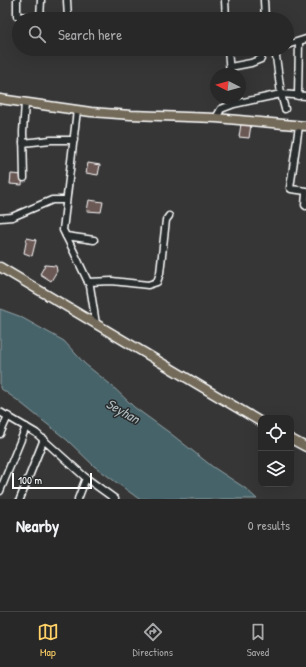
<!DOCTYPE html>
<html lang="en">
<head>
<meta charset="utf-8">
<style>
	:root { --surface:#292828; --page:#353434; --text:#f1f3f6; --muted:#a5a6a8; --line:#454445; --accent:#ffd166 }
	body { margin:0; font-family:"Patrick Hand",sans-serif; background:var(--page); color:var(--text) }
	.controls { position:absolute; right:12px; bottom:12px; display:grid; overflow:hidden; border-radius:8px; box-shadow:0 4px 16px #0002 }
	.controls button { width:36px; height:36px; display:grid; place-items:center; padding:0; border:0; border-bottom:1px solid var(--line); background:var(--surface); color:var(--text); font:20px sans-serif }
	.compass { position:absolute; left:210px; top:68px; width:36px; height:36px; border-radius:50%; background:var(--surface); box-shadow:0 4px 16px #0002; rotate:276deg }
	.scale { position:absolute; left:12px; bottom:10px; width:80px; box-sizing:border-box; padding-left:4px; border:2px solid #fff; border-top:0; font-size:11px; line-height:14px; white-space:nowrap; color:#fff; -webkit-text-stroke:3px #2a2d2e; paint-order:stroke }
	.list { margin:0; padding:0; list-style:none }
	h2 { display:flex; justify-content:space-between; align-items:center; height:52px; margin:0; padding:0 16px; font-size:17px }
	h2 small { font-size:13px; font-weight:400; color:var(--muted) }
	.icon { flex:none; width:22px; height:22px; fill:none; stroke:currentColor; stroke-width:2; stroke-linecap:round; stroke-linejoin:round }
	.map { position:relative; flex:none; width:306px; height:499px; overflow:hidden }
	.search { position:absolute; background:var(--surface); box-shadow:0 4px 16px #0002; left:12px; right:12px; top:12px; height:44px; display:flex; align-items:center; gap:10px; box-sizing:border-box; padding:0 14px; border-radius:22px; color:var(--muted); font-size:15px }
	.sheet { height:112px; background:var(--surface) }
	nav { display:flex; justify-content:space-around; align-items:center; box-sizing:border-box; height:56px; border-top:1px solid var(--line); background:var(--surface); font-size:11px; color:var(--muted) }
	nav a { display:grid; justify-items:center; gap:2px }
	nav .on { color:var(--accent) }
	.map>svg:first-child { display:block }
	.water { fill:#47646a; stroke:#91a2a6 }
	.building { fill:#6a5855; stroke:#fff }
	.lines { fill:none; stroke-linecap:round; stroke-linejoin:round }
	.minor-casing { stroke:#fff; stroke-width:9 }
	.major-casing { stroke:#fff; stroke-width:11 }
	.minor { stroke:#2a2d2e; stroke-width:6 }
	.major { stroke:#736b5a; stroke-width:8 }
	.labels { text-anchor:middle; stroke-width:3; stroke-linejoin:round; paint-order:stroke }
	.water-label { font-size:14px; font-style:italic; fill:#acb9bc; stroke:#2a2d2e }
</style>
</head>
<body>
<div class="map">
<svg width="306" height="499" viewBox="0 0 306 499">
	<rect width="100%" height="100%" fill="#373636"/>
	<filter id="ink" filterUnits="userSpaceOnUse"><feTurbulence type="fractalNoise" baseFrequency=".025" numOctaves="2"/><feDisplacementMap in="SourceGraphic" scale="8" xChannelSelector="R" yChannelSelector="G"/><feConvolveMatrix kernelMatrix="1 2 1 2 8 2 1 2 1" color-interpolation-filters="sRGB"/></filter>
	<g filter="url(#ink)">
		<polygon class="water" points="0,309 19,316 64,341 85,364 110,384 134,407 170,433 213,467 245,488 257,499 139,499 94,466 67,440 17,400 0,388"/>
		<g class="building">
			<polygon points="241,124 251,125 249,138 239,137"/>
			<polygon points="88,163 100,165 98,175 86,173"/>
			<polygon points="11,174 23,175 22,185 10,184"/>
			<polygon points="89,200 103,202 101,212 87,211"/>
			<polygon points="27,238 36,240 32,256 24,253"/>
			<polygon points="45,265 56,266 57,271 51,281 40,274"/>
		</g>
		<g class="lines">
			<defs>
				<g id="minor">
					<polyline points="17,0 17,16 49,19"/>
					<polyline points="67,0 68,19"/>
					<polyline points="225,0 226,19"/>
					<polyline points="264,0 265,19"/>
					<polyline points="40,18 41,0"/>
					<polyline points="287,45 306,39"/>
					<polyline points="228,49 230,74"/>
					<polyline points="275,49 281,94 285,109"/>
					<polyline points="230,67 251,63 261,59 263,49"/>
					<polyline points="298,96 299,42"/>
					<polyline points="77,110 63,230 73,250 90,286 96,324"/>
					<polyline points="216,118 221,109 234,104 281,94 306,96"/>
					<polyline points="299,126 290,188 291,189 306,191"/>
					<polyline points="23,143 51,140 74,140"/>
					<polyline points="24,178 23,132 25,103"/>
					<polyline points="306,194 305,205 306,206"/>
					<polyline points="0,218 12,217 52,200 66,200"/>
					<polyline points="66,236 94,240"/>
					<polyline points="88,282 112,281 148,285 157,282 160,273 166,220 169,216"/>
					<polyline points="0,412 36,433 86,478 115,499"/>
					<polyline points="0,434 8,416"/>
					<polyline points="0,491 26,427"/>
					<polyline points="20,499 44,439"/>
					<polyline points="78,499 86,478"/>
				</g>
				<g id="major">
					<polyline points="0,99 91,112 131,115 216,118 306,126"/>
					<polyline points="0,267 261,422"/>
					<polyline points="291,439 306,447"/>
				</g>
			</defs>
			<use href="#minor" class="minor-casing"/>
			<use href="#major" class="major-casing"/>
			<use href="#minor" class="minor"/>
			<use href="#major" class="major"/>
		</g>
	</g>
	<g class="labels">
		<g class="water-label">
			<text transform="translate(123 411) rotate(30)" y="5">Seyhan</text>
		</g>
	</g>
</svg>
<div class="controls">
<button><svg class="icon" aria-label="locate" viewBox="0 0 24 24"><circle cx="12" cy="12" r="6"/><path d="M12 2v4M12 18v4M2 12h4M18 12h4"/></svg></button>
<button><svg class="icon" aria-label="layers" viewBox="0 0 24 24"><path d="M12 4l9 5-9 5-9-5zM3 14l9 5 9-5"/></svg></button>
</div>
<svg class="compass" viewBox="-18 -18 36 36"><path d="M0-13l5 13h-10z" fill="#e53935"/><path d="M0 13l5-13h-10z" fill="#a5a6a8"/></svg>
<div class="scale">100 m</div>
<div class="search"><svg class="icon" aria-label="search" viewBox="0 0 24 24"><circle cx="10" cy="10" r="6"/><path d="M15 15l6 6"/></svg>Search here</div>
</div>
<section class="sheet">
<h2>Nearby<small>0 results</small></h2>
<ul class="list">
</ul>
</section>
<nav>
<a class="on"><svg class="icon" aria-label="map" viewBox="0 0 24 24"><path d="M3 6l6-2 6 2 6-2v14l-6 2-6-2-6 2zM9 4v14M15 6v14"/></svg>Map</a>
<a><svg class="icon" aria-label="directions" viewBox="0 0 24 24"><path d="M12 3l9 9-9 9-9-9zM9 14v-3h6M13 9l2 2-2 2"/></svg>Directions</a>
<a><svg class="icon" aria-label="saved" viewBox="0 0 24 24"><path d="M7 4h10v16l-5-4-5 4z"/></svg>Saved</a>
</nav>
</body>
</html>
